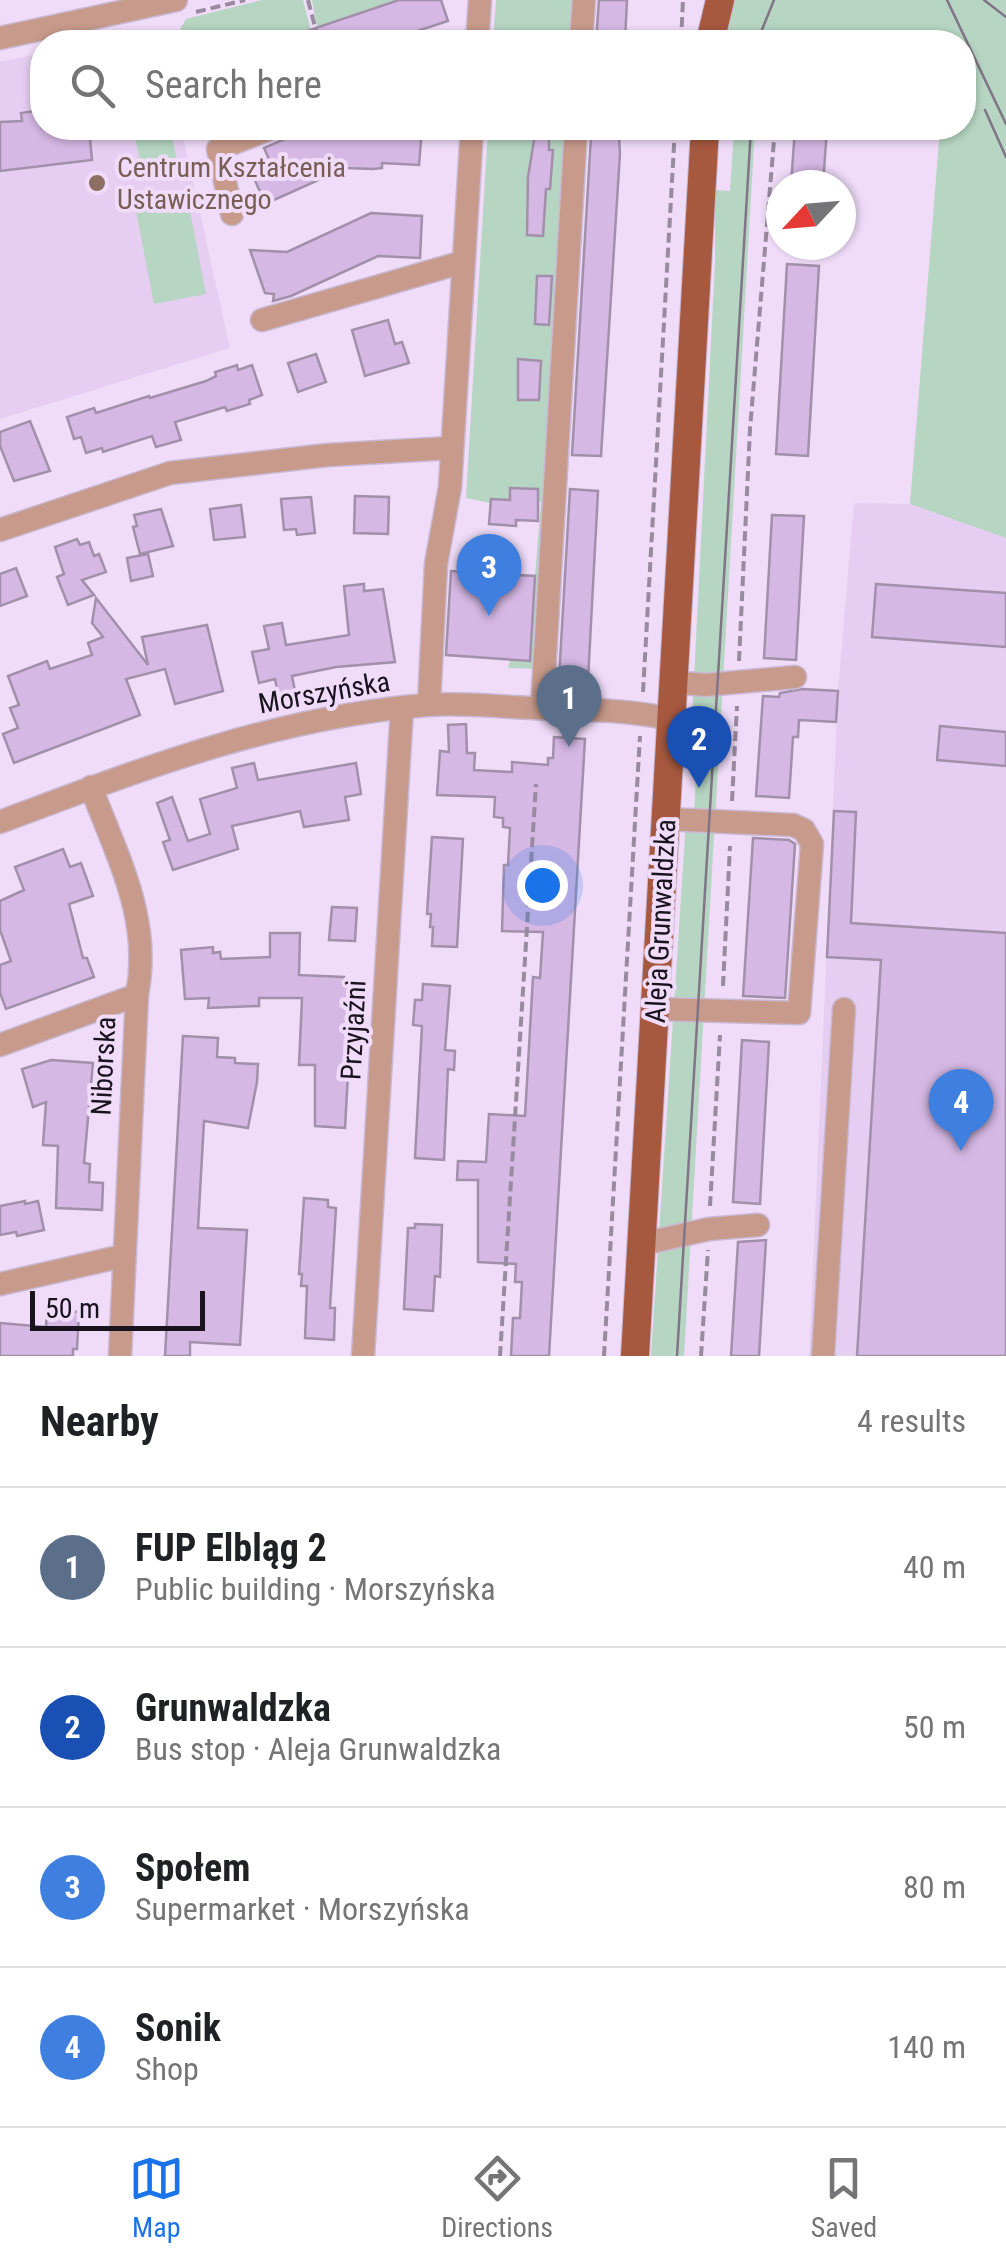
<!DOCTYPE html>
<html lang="en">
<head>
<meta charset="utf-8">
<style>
	:root { --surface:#fff; --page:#f6f6f6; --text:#202124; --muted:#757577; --line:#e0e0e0; --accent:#1a73e8 }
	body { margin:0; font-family:"Roboto Condensed",sans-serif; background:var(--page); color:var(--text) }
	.compass { position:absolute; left:766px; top:170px; width:90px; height:90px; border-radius:50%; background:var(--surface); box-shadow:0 2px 8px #0004; rotate:244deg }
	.scale { position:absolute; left:30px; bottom:25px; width:175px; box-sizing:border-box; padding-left:10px; border:5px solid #19131d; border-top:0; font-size:28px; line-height:35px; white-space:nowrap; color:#19131d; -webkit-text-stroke:8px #f0dcf9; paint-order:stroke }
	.you { position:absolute; left:542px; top:885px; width:35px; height:35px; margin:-25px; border:8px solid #fff; border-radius:50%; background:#1a73e8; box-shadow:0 0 0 15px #1a73e833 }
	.badge { display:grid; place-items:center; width:65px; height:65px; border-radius:50%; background:var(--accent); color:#fff; font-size:32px; font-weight:700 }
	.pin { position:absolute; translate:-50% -82px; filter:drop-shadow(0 2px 5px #0008) }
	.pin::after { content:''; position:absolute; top:52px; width:35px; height:30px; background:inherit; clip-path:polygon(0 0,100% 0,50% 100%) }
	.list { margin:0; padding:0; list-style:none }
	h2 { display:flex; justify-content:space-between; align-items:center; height:130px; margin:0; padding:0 40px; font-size:42px }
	h2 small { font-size:32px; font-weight:400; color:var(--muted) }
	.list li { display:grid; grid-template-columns:65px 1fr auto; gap:30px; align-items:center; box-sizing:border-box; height:160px; padding:0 40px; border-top:2px solid var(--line) }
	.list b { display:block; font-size:38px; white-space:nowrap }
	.list p { margin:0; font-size:32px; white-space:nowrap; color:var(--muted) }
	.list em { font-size:32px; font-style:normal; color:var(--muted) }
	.icon { flex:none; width:55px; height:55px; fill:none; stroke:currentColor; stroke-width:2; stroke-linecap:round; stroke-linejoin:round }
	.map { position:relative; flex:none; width:1006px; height:1356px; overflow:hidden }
	.search { position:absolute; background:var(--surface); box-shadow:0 2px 8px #0004; left:30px; right:30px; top:30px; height:110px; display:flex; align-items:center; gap:25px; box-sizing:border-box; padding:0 35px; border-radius:40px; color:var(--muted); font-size:38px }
	.sheet { height:770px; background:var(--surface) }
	nav { display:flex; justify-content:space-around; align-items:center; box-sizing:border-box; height:140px; border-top:2px solid var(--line); background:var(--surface); font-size:28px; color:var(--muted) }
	nav a { display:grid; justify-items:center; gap:5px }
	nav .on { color:var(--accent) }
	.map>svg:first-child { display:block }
	.built { fill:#e6cef2 }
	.green { fill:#b6d5c2 }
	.building { fill:#d5b8e4; stroke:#a290ab; stroke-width:2.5 }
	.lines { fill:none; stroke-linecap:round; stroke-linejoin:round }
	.minor-casing { stroke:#c9b8d1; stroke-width:25 }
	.major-casing { stroke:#c9b8d1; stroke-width:30 }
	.path { stroke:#988a9f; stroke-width:4; stroke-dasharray:10 5; stroke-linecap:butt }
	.minor { stroke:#c79a8b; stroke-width:22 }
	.major { stroke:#a7593f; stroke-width:28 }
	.tram { stroke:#817487; stroke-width:2.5 }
	.education-dot { fill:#8d6e63; stroke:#f0dcf9; stroke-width:4 }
	.labels { text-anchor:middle; stroke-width:8; stroke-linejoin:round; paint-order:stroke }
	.education-label { font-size:28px; fill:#785e54; stroke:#f0dcf9; text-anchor:start }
	.street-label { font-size:28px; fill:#19131d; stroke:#f0dcf9 }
</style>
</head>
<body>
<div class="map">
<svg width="1006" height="1356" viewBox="0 0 1006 1356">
	<rect width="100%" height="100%" fill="#f0dcf9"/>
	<g class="built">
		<polygon points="42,53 42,128 181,128 230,348 0,419 0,62"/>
		<polygon points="854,503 910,504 1006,538 1006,1356 809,1356 838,691"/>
	</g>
	<g class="green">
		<polygon points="262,0 303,0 314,42 306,42 302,31 256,42 180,42 177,34 186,19"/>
		<polygon points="312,0 399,0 330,23 318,32"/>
		<polygon points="496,0 584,0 581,42 493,42"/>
		<polygon points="729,0 1006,0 1006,538 910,504 940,128 964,128 964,42 724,42"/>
		<polygon points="133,128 170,128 179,169 143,176"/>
		<polygon points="488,128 576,128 544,669 508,668 535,576 541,502 535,501 535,489 511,488 510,500 491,499 490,503 466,498"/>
		<polygon points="734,128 755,128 684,1356 651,1356 686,821 694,814 698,739 691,738 715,263 715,190 730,191"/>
		<polygon points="186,190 206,294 154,304 134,201"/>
	</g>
	<g class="building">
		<polygon points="399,0 441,0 448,21 384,42 284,42 283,39"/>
		<polygon points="599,0 627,0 625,42 596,42"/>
		<polygon points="42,110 42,128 89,128 92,160 0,171 0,122 22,121 21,113"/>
		<polygon points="310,128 315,128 318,134 333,128 422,128 419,165 382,163 382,168 372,169 345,168 265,204 249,166 268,157 264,148"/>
		<polygon points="536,128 549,128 549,150 553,150 550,189 546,189 543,236 527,235 528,177"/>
		<polygon points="795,128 827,128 823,185 791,185"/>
		<polygon points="591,136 619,138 620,153 601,456 572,455"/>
		<polygon points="371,213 422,216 420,258 378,256 291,296 273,301 274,294 265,293 250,250 287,252"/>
		<polygon points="787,264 819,266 808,456 776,454"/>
		<polygon points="537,276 552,276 549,325 535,324"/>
		<polygon points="388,320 395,344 402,342 409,363 365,376 352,330"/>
		<polygon points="316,354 326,382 298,392 288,363"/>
		<polygon points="518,359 541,361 539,400 518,400"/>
		<polygon points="237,365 238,370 252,365 262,395 249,400 250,404 227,411 225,407 175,422 181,440 156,447 152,436 103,452 102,448 86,453 81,437 74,439 67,417 94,408 96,413 149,396 150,398 206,381 216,376 215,372"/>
		<polygon points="30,421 50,471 14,481 0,446 0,432"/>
		<polygon points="510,488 538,489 538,521 516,520 516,526 489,524 491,499 510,500"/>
		<polygon points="570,489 598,491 588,680 559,678"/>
		<polygon points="355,496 389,497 388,534 354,533"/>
		<polygon points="311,497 315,533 297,535 296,529 284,530 281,499"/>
		<polygon points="241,505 245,537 214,540 210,509"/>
		<polygon points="161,509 173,546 140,554 133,527 137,526 134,515"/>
		<polygon points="772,515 804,516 796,660 764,658"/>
		<polygon points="77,539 80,545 89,542 94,556 99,554 106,572 82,580 94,595 68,605 57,577 64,574 55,547"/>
		<polygon points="148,554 153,576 131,581 127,558"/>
		<polygon points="16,568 27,596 0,606 0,574"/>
		<polygon points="451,571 535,576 530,661 446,655"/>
		<polygon points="364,584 364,591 383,589 395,662 336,667 292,676 296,696 279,699 275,679 259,683 252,652 269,649 264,626 282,623 286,645 349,635 344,586"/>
		<polygon points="876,584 1006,593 1006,647 872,637"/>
		<polygon points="96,598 148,665 142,637 207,625 223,691 175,704 165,669 126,679 140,715 14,763 3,734 18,728 10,708 19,705 8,676 47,661 50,669 92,655 88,643 103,637 92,623"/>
		<polygon points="803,689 838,691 836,722 799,720 798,737 793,737 789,798 756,796 763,696 779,697 780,693"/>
		<polygon points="466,724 467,753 475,753 474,770 512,772 512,762 548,765 548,758 553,758 554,737 585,739 549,1356 511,1356 513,1318 520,1318 522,1282 515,1282 516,1264 478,1262 478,1180 457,1180 458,1161 486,1162 489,1114 525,1116 533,977 540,978 543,932 502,931 504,865 508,865 510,828 503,827 503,818 494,817 495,797 437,795 440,751 449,752 448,725"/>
		<polygon points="940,726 1006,732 1006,766 937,760"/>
		<polygon points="254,763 258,780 356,763 361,794 345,797 349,820 304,827 300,811 232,826 238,849 173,870 163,842 170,840 157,803 172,797 188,841 210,834 200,799 237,788 232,768"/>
		<polygon points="834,811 856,812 851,923 1006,933 1006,1356 857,1356 881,960 827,957"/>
		<polygon points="432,837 463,839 457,947 432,946 433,927 430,927 431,914 427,914"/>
		<polygon points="753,838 789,840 795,844 785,998 743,996"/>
		<polygon points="63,849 70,867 81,863 93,896 69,904 83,958 87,958 94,977 6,1009 0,993 0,965 11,961 0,930 0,901 24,890 15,867"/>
		<polygon points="332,907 357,908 355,941 329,940"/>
		<polygon points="270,933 300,933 299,975 344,977 343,984 353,985 345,1128 315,1126 315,1065 299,1065 302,998 259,998 259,1006 208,1008 209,998 185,999 181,950 213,947 213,953 220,952 221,959 270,957"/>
		<polygon points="423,984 450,986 445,1050 455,1051 454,1070 448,1069 444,1160 415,1158 422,1026 413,1025 415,1000 422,1000"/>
		<polygon points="183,1036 218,1038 217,1057 235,1058 235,1063 258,1064 257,1082 248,1128 204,1121 198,1228 247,1230 240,1345 190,1342 190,1356 165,1356"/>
		<polygon points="742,1040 769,1042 760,1204 733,1202"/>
		<polygon points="51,1060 93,1063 84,1163 90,1164 89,1182 103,1183 102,1210 56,1208 58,1146 43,1145 46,1102 33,1107 22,1069"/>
		<polygon points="304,1198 328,1200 328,1207 336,1208 330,1308 335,1308 334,1340 305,1338 307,1286 301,1286 302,1274 299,1274"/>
		<polygon points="25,1201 25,1204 38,1201 44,1230 17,1236 16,1232 0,1235 0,1206"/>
		<polygon points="415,1224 442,1225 440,1277 435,1276 433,1311 404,1309 408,1228 415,1228"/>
		<polygon points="766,1240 759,1356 731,1356 738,1242"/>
		<polygon points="47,1310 79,1312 77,1349 73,1349 73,1356 0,1356 0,1323 46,1327"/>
	</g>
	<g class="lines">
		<defs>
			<g id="minor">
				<polyline points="0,38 176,0"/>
				<polyline points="477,42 480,0"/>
				<polyline points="581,42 584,0"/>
				<polyline points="232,214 218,149 272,128"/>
				<polyline points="262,320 463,262"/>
				<polyline points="0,530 170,473 328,455 451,448"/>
				<polyline points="673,682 705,685 795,677"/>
				<polyline points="429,704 436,564 450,487 472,128"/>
				<polyline points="542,708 576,128"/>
				<path d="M91 787C117 857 152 919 137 995L120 1356"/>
				<path d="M0 822C141 769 275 717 427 705 462 702 499 707 534 708 580 710 626 709 671 719"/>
				<polyline points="655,1009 799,1013 812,844 804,830 793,825 666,819"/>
				<polyline points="0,1045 137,995"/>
				<polyline points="642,1244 709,1229 758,1225"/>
				<polyline points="0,1284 123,1256"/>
				<polyline points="363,1356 402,708"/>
				<polyline points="823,1356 844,1009"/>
			</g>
			<g id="major">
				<polyline points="710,42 720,0"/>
				<polyline points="635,1356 705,128"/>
			</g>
		</defs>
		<use href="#minor" class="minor-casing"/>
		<use href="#major" class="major-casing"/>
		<g class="path">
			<polyline points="308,0 319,42"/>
			<polyline points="196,12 245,0"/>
			<polyline points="681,42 683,0"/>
			<polyline points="739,661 750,429 775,128"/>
			<polyline points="643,692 675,128"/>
			<polyline points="732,801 737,706"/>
			<polyline points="723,986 730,846"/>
			<polyline points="710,1206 720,1035"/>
			<polyline points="500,1356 536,784"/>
			<polyline points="604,1356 640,736"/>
			<polyline points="701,1356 708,1250"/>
		</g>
		<use href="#minor" class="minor"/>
		<use href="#major" class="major"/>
		<g class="tram">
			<polyline points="947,0 1006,124"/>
			<polyline points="984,0 1006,17"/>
			<polyline points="757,42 774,0"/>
			<polyline points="985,110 1006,157"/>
			<polyline points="677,1356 751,128"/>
		</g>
	</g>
	<circle class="education-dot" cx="97" cy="183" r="10"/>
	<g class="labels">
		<g class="education-label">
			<text x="117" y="177">Centrum Kształcenia<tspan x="117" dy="32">Ustawicznego</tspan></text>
		</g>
		<g class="street-label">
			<text transform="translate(324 692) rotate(-10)" y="10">Morszyńska</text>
			<text transform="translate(660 921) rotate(-87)" y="10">Aleja Grunwaldzka</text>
			<text transform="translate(353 1030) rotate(-87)" y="10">Przyjaźni</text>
			<text transform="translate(103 1066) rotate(-87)" y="10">Niborska</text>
		</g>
	</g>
</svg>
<svg class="compass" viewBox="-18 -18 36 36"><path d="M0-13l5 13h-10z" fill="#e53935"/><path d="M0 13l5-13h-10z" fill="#757577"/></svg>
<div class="scale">50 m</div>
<div class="you"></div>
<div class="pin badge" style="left:569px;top:747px;background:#5c6f8a">1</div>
<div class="pin badge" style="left:699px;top:788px;background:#1a4fb4">2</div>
<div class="pin badge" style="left:489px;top:616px;background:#3f7fe0">3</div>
<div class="pin badge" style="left:961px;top:1151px;background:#3f7fe0">4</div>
<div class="search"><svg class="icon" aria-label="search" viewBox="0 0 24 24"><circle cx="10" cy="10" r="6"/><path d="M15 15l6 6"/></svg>Search here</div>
</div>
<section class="sheet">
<h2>Nearby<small>4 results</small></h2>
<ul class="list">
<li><span class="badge" style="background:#5c6f8a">1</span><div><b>FUP Elbląg 2</b><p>Public building · Morszyńska</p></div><em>40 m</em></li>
<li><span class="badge" style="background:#1a4fb4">2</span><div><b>Grunwaldzka</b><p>Bus stop · Aleja Grunwaldzka</p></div><em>50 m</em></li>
<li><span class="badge" style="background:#3f7fe0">3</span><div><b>Społem</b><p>Supermarket · Morszyńska</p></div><em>80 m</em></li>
<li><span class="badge" style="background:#3f7fe0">4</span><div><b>Sonik</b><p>Shop</p></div><em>140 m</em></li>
</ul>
</section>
<nav>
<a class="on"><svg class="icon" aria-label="map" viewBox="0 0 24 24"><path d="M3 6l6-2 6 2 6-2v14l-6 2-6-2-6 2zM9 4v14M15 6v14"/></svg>Map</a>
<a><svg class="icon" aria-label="directions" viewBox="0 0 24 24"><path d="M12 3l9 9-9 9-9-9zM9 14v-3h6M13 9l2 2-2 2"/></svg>Directions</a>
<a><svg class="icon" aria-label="saved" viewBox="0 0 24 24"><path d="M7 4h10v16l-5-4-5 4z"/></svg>Saved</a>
</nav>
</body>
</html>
